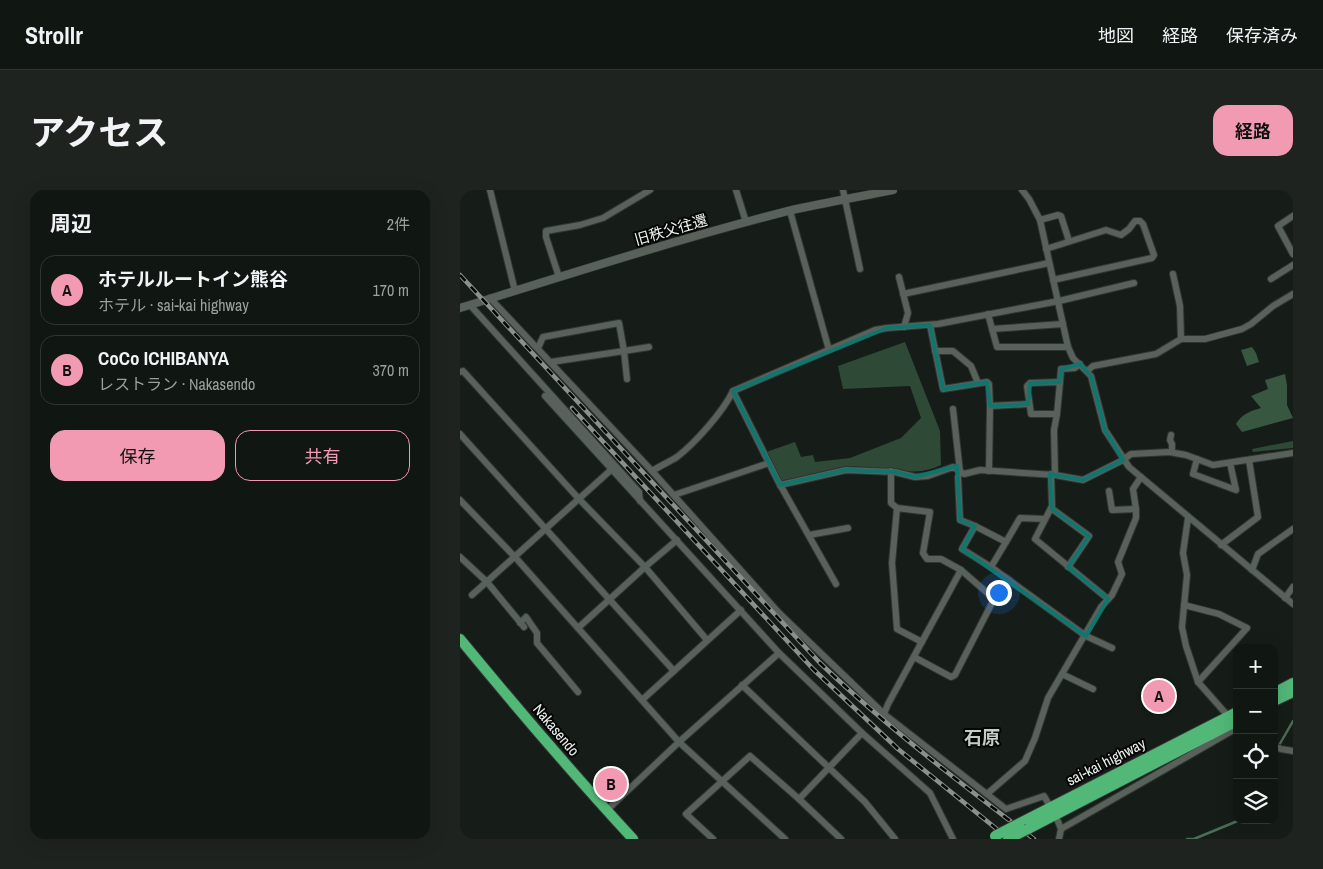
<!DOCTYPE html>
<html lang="ja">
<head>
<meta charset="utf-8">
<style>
	:root { --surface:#101612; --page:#1e2320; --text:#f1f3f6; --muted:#9c9f9f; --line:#303532; --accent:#f19ab1 }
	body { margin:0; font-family:"Archivo Narrow","Noto Sans JP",sans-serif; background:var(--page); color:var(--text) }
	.controls { position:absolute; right:15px; bottom:15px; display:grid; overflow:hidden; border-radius:10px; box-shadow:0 5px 20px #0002 }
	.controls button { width:45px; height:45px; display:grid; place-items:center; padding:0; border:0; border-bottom:1px solid var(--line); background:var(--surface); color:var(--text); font:25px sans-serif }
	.you { position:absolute; left:538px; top:402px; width:18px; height:18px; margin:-12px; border:4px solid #fff; border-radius:50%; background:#1a73e8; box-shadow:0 0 0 8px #1a73e833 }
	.badge { display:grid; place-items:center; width:32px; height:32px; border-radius:50%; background:var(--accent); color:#111; font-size:16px; font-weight:700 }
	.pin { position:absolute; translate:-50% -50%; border:2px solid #fff; box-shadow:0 1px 5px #0006 }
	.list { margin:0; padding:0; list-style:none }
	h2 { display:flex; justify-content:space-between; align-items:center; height:65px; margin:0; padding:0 20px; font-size:21px }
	h2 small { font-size:16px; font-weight:400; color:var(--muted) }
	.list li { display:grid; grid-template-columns:32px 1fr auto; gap:15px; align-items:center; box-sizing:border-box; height:70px; margin:0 10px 10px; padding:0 10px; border:1px solid var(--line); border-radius:15px }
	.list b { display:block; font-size:19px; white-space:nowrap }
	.list p { margin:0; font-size:16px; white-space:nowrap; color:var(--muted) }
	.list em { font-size:16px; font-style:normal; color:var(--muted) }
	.actions { display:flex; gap:10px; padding:15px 20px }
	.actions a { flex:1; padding:11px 0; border:1px solid var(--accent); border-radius:15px; text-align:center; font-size:18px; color:var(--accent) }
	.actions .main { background:var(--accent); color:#111 }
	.icon { flex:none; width:28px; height:28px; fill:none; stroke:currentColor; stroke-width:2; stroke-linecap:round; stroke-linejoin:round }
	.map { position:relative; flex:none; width:833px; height:649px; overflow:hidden; border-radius:15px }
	header { display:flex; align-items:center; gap:30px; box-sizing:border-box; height:70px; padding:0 25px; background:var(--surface); border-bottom:1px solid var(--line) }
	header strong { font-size:24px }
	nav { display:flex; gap:28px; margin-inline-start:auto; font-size:18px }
	.intro { display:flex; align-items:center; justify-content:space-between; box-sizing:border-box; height:120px; padding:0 30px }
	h1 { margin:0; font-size:35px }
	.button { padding:12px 22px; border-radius:15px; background:var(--accent); color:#111; font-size:18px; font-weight:700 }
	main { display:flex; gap:30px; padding:0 30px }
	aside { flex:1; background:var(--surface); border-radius:15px; box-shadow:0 5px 20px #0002 }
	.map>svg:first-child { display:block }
	.green { fill:#2e4935 }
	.forest { fill:#375740 }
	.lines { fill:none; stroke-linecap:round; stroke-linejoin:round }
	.stream { stroke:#4c6d55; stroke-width:2.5 }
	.minor-casing { stroke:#323633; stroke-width:8 }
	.tertiary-casing { stroke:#323633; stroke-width:9 }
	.trunk-casing { stroke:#323633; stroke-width:12 }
	.minor { stroke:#59615b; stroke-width:6 }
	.tertiary { stroke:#59615b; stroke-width:8 }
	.trunk { stroke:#52b878; stroke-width:10 }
	.rail-casing { stroke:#8a908c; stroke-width:4.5 }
	.rail { stroke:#040605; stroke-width:2.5; stroke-dasharray:8; stroke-linecap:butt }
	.trunk-bridge-casing { stroke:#323633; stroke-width:12; stroke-linecap:butt }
	.trunk-bridge { stroke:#52b878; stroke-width:10 }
	.marked { fill:none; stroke:#0f766e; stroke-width:4; stroke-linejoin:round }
	.labels { text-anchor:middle; stroke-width:4; stroke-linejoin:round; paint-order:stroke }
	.street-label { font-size:15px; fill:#edf2ef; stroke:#040605 }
	.quarter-label { font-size:18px; font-weight:bold; fill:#c3ccc5; stroke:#040605 }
</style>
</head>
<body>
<header>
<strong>Strollr</strong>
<nav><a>地図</a><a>経路</a><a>保存済み</a></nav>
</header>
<div class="intro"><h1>アクセス</h1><a class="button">経路</a></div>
<main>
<aside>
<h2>周辺<small>2件</small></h2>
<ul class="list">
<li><span class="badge">A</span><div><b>ホテルルートイン熊谷</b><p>ホテル · sai-kai highway</p></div><em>170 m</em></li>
<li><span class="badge">B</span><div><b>CoCo ICHIBANYA</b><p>レストラン · Nakasendo</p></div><em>370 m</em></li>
</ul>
<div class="actions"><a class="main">保存</a><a>共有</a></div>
</aside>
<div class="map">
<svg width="833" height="649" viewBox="0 0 833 649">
	<rect width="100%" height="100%" fill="#161d18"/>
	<g class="green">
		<path d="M445 152 480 241 481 275C468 281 454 284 440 279L386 276 321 291 306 262 335 252 341 267 353 265 355 272 390 268 441 248 461 228 450 196 383 199 378 176Z"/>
		<polygon points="833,251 833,258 793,262 792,259"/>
	</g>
	<g class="forest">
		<polygon points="792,157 796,163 799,172 787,176 781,160"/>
		<path d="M825 184 827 195V215L833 228 782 242 776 234C782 224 790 221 801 218L791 206 808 199 805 190Z"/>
	</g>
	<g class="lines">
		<g class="stream">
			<polyline points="814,564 833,531"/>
			<polyline points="727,649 734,649 780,630"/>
		</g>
		<defs>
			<g id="minor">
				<polyline points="30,0 55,101"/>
				<polyline points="276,0 286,32"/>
				<polyline points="383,0 400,79"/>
				<polyline points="562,0 569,9 580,30 608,157 613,168 631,186 645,240 669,277 833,414"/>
				<polyline points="330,21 369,160"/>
				<polyline points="833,26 818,36 833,64"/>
				<polyline points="580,30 598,25 601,26 609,51"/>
				<polyline points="586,59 646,40 661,45 669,39 675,31 680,31 683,34 694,65 692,68 593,90"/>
				<polyline points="713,84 720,116 721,149"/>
				<polyline points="99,87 86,47 86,41 120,35 143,28 190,0"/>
				<polyline points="439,87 448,123 444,137"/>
				<polyline points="811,89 833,75"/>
				<polyline points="443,104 589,73"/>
				<polyline points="30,108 192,281"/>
				<polyline points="10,115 179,302 180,311"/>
				<polyline points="528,124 537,157 608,157"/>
				<polyline points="470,135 483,199 527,192 529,194 530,216 529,281"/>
				<polyline points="532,139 603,134"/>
				<polyline points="78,158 83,147 159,133 164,161 91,172"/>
				<polyline points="475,161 493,161 511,176 518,193"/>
				<polyline points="627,181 633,176 696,164 721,149 745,149 782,139 791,134 813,116 833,104"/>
				<polyline points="0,182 3,181 119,309 185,377 247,450"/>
				<polyline points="167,189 164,161 189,157"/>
				<polyline points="600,192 601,179 615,178 620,174"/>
				<polyline points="273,201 318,291 376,394"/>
				<polyline points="85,206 319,463 402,543 470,603 493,649"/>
				<polyline points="530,216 568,214"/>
				<polyline points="493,219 500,282 498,287 500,330 515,336"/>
				<polyline points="0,244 214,481"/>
				<polyline points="711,245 710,250 712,254 712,262"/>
				<polyline points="737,269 733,284 776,300 770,273"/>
				<polyline points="431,281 431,313 437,318 432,373 437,439 462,452"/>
				<polyline points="591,284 592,316 575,349 648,409"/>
				<polyline points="595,285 594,240 597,224 571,224 567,196 570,193 600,192 597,224"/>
				<polyline points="320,295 386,280 435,282 455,287 468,286 493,277 504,284 520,280 595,285 623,290 663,270 671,264 709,262 726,265 753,275 833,263"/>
				<polyline points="649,301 652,320 676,319"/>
				<polyline points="214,305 309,273"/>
				<polyline points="0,310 55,367 219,552 325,649"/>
				<polyline points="437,318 470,322 463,363 467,369 481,369 501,380"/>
				<polyline points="591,318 629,346 608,377"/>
				<polyline points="728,328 723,363 727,385 722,437 726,456 738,492 768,526"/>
				<polyline points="349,345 388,338"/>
				<polyline points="546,352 560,328 585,329"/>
				<polyline points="761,355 798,327 789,270"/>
				<polyline points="0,367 27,392 64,437"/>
				<polyline points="531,377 546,352 515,336 502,359 531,377 626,446 652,458"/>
				<polyline points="792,380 798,364 833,339"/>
				<polyline points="12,405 152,279"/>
				<polyline points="825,408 833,397"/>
				<polyline points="724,415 759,424 787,438 738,492"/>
				<polyline points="60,433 66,427 77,443 77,453 118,502"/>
				<polyline points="118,438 185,377 217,350"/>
				<polyline points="602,484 633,499"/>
				<polyline points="282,495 405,612 435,649"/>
				<polyline points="182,510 281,420"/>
				<polyline points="424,524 428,514 501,380 532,407 532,413 495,485 491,487 454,467"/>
				<polyline points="814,556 821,559 833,561"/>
				<polyline points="527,604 565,571 575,548 588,508 641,417 652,405 662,384 658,372 676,328 676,319 673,299 681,287"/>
				<polyline points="339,609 381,649"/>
				<path d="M588 613 584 606 546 619 424 524 319 423 192 281C200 276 209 272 217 267 235 253 263 222 273 201L415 140 427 138 478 134 599 111 674 93"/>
				<polyline points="146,621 219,552 319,463"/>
				<polyline points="597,629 601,639"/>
				<polyline points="253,649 226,624 290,566 339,609 402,543"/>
				<polyline points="599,649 601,639 777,538"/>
			</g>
			<path id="tertiary" d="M0 118C109 84 218 49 328 21 363 13 398 7 433 0"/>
			<g id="trunk">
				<path d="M0 449C56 517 113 584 173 649"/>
				<polyline points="814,503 833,493"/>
				<polyline points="814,511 833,502"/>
				<polyline points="560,633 777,522"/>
				<polyline points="568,639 777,531"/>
			</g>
		</defs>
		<use href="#minor" class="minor-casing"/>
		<use href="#tertiary" class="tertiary-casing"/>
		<use href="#trunk" class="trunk-casing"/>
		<use href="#minor" class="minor"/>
		<use href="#tertiary" class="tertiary"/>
		<use href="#trunk" class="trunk"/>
		<defs>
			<g id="rail">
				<path d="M0 85 360 473C427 537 500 593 574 649"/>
				<polyline points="112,218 353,479 438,559 549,649"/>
			</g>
		</defs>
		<use href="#rail" class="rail-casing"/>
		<use href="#rail" class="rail"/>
		<defs>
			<g id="trunk-bridge">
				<polyline points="535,646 560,633"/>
				<polyline points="548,649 568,639"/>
			</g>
		</defs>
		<use href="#trunk-bridge" class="trunk-bridge-casing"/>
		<use href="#trunk-bridge" class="trunk-bridge"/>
	</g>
	<path class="marked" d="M470 135 483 199 527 192 530 216 568 214 570 193 600 192 601 179 620 174 631 186 645 240 663 270 623 290 590 284 592 319 629 346 608 377 648 409 626 446 502 359 515 336 500 330 497 276 455 287 435 282 386 280 320 295 273 201 427 138Z"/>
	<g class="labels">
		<g class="street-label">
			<text transform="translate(211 40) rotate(-16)" y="5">旧秩父往還</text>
			<text transform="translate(96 540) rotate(50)" y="5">Nakasendo</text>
			<text transform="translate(646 572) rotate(-27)" y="5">sai-kai highway</text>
		</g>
		<g class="quarter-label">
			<text x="522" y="554">石原</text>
		</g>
	</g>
</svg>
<div class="controls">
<button>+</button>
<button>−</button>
<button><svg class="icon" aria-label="locate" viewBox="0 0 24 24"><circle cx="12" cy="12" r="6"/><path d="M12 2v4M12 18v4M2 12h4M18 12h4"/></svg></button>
<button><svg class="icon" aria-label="layers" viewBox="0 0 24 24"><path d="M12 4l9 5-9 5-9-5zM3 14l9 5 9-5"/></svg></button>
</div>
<div class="you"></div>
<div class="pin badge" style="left:699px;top:506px">A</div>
<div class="pin badge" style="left:151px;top:594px">B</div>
</div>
</main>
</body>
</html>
